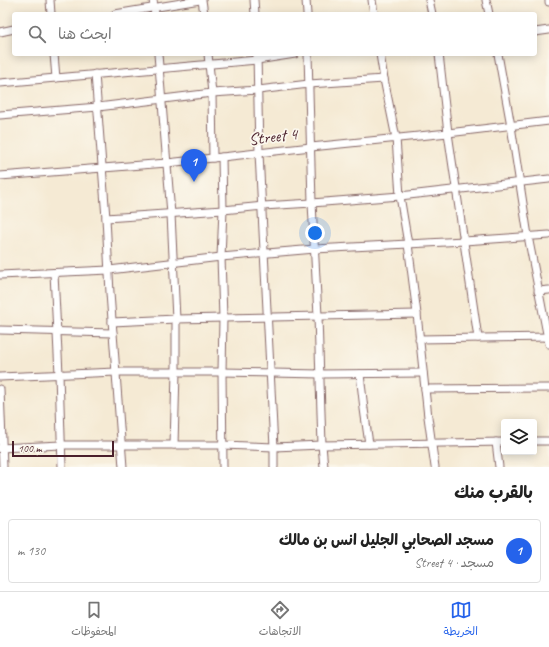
<!DOCTYPE html>
<html lang="ar">
<head>
<meta charset="utf-8">
<style>
	:root { --surface:#fff; --page:#f6f6f6; --text:#222; --muted:#767676; --line:#e0e0e0; --accent:#2563eb }
	body { margin:0; font-family:Caveat,"Playpen Sans Arabic",sans-serif; background:var(--page); color:var(--text); direction:rtl }
	.controls { position:absolute; right:12px; bottom:12px; display:grid; overflow:hidden; border-radius:4px; box-shadow:0 2px 10px #0003 }
	.controls button { width:36px; height:36px; display:grid; place-items:center; padding:0; border:0; border-bottom:1px solid var(--line); background:var(--surface); color:var(--text); font:20px sans-serif }
	.scale { position:absolute; left:12px; bottom:10px; width:102px; box-sizing:border-box; padding-left:4px; border:2px solid #4a1f2b; border-top:0; font-size:11px; line-height:14px; white-space:nowrap; color:#4a1f2b; -webkit-text-stroke:3px #fbf7ec; paint-order:stroke }
	.you { position:absolute; left:315px; top:233px; width:14px; height:14px; margin:-10px; border:3px solid #fff; border-radius:50%; background:#1a73e8; box-shadow:0 0 0 6px #1a73e833 }
	.badge { display:grid; place-items:center; width:26px; height:26px; border-radius:50%; background:var(--accent); color:#fff; font-size:13px; font-weight:700 }
	.pin { position:absolute; translate:-50% -33px; filter:drop-shadow(0 1px 2px #0008) }
	.pin::after { content:''; position:absolute; top:21px; width:14px; height:12px; background:inherit; clip-path:polygon(0 0,100% 0,50% 100%) }
	.list { margin:0; padding:0; list-style:none }
	h2 { display:flex; justify-content:space-between; align-items:center; height:52px; margin:0; padding:0 16px; font-size:17px }
	h2 small { font-size:13px; font-weight:400; color:var(--muted) }
	.list li { display:grid; grid-template-columns:26px 1fr auto; gap:12px; align-items:center; box-sizing:border-box; height:64px; margin:0 8px 8px; padding:0 8px; border:1px solid var(--line); border-radius:4px }
	.list b { display:block; font-size:15px; white-space:nowrap }
	.list p { margin:0; font-size:13px; white-space:nowrap; color:var(--muted) }
	.list em { font-size:13px; font-style:normal; color:var(--muted) }
	.icon { flex:none; width:22px; height:22px; fill:none; stroke:currentColor; stroke-width:2; stroke-linecap:round; stroke-linejoin:round }
	.map { position:relative; flex:none; width:549px; height:467px; overflow:hidden; direction:ltr }
	.search { position:absolute; background:var(--surface); box-shadow:0 2px 10px #0003; left:12px; right:12px; top:12px; height:44px; display:flex; align-items:center; gap:10px; box-sizing:border-box; padding:0 14px; border-radius:4px; color:var(--muted); font-size:15px }
	.sheet { height:124px; background:var(--surface) }
	nav { display:flex; justify-content:space-around; align-items:center; box-sizing:border-box; height:56px; border-top:1px solid var(--line); background:var(--surface); font-size:11px; color:var(--muted) }
	nav a { display:grid; justify-items:center; gap:2px }
	nav .on { color:var(--accent) }
	.map>svg:first-child { display:block }
	.lines { fill:none; stroke-linecap:round; stroke-linejoin:round }
	.minor-casing { stroke:#866666; stroke-width:9 }
	.minor { stroke:#fff; stroke-width:7 }
	.labels { text-anchor:middle; stroke-width:3.5; stroke-linejoin:round; paint-order:stroke }
	.street-label { font-size:17px; fill:#4a1f2b; stroke:#fbf7ec }
</style>
</head>
<body>
<div class="map">
<svg width="549" height="467" viewBox="0 0 549 467">
	<rect width="100%" height="100%" fill="#fbf7ec"/>
	<filter id="ink" filterUnits="userSpaceOnUse"><feTurbulence type="fractalNoise" baseFrequency=".025" numOctaves="2"/><feDisplacementMap in="SourceGraphic" scale="8" xChannelSelector="R" yChannelSelector="G"/><feConvolveMatrix kernelMatrix="1 2 1 2 8 2 1 2 1" color-interpolation-filters="sRGB"/></filter>
	<filter id="wash" filterUnits="userSpaceOnUse"><feTurbulence type="fractalNoise" baseFrequency=".012" numOctaves="4" result="noise"/><feDisplacementMap in="SourceGraphic" scale="16" xChannelSelector="R" yChannelSelector="G"/><feGaussianBlur stdDeviation="0.9" result="paint"/><feColorMatrix in="noise" values="0 0 0 0 0 0 0 0 0 0 0 0 0 0 0 0 0 1.4 0 .05"/><feComposite in="paint" operator="in"/></filter>
	<g filter="url(#wash)">
		<rect width="100%" height="100%" fill="#f5ead4"/>
	</g>
	<g filter="url(#ink)">
		<g class="lines">
			<defs>
				<g id="minor">
					<polyline points="50,0 51,14"/>
					<polyline points="153,0 155,14"/>
					<polyline points="202,0 204,14"/>
					<polyline points="254,0 255,14"/>
					<polyline points="306,0 307,14"/>
					<polyline points="372,0 374,14"/>
					<polyline points="429,0 432,14"/>
					<polyline points="486,0 489,14"/>
					<polyline points="549,0 549,2"/>
					<polyline points="115,14 200,0"/>
					<polyline points="0,32 14,29"/>
					<polyline points="535,32 549,30"/>
					<polyline points="54,54 56,78"/>
					<polyline points="158,54 171,214 176,319 176,372 174,445"/>
					<polyline points="208,54 212,93 213,158"/>
					<polyline points="257,54 259,153 274,447 274,467"/>
					<polyline points="308,54 312,203 318,316 322,445 324,467"/>
					<polyline points="380,54 384,79 396,138 400,196 408,244 417,314 428,417 435,467"/>
					<polyline points="439,54 448,133 478,338"/>
					<polyline points="498,54 511,126 528,236 549,344"/>
					<polyline points="95,74 106,218 110,293 123,467"/>
					<polyline points="0,83 257,60 295,54"/>
					<polyline points="0,115 98,107 212,93 258,90 309,84 384,79"/>
					<polyline points="222,157 223,210 221,257 223,318 222,372 223,467"/>
					<polyline points="0,176 167,163 222,157 311,147 448,133 549,121"/>
					<polyline points="106,218 223,210 263,206 312,203 400,196 549,179"/>
					<polyline points="54,273 59,374 62,467"/>
					<polyline points="0,275 109,270 221,257 315,249 464,241 549,235"/>
					<polyline points="538,291 549,290"/>
					<polyline points="112,322 176,319 417,314"/>
					<polyline points="0,330 113,333"/>
					<polyline points="419,339 549,337"/>
					<polyline points="360,374 364,409 369,444"/>
					<polyline points="0,377 116,372 222,372 320,374 423,373"/>
					<polyline points="0,389 3,467"/>
					<polyline points="425,389 549,388"/>
					<polyline points="534,441 549,441"/>
					<polyline points="496,442 499,467"/>
					<polyline points="0,448 61,445 223,445 274,447 322,445 504,442"/>
				</g>
			</defs>
			<use href="#minor" class="minor-casing"/>
			<use href="#minor" class="minor"/>
		</g>
	</g>
	<g class="labels">
		<g class="street-label">
			<text transform="translate(273 136) rotate(-7)" y="6">Street 4</text>
		</g>
	</g>
</svg>
<div class="controls">
<button><svg class="icon" aria-label="layers" viewBox="0 0 24 24"><path d="M12 4l9 5-9 5-9-5zM3 14l9 5 9-5"/></svg></button>
</div>
<div class="scale">100 m</div>
<div class="you"></div>
<div class="pin badge" style="left:194px;top:182px">1</div>
<div class="search"><svg class="icon" aria-label="search" viewBox="0 0 24 24"><circle cx="10" cy="10" r="6"/><path d="M15 15l6 6"/></svg>ابحث هنا</div>
</div>
<section class="sheet">
<h2>بالقرب منك<small></small></h2>
<ul class="list">
<li><span class="badge">1</span><div><b>مسجد الصحابي الجليل انس بن مالك</b><p>مسجد · Street 4</p></div><em>130 m</em></li>
</ul>
</section>
<nav>
<a class="on"><svg class="icon" aria-label="map" viewBox="0 0 24 24"><path d="M3 6l6-2 6 2 6-2v14l-6 2-6-2-6 2zM9 4v14M15 6v14"/></svg>الخريطة</a>
<a><svg class="icon" aria-label="directions" viewBox="0 0 24 24"><path d="M12 3l9 9-9 9-9-9zM9 14v-3h6M13 9l2 2-2 2"/></svg>الاتجاهات</a>
<a><svg class="icon" aria-label="saved" viewBox="0 0 24 24"><path d="M7 4h10v16l-5-4-5 4z"/></svg>المحفوظات</a>
</nav>
</body>
</html>
